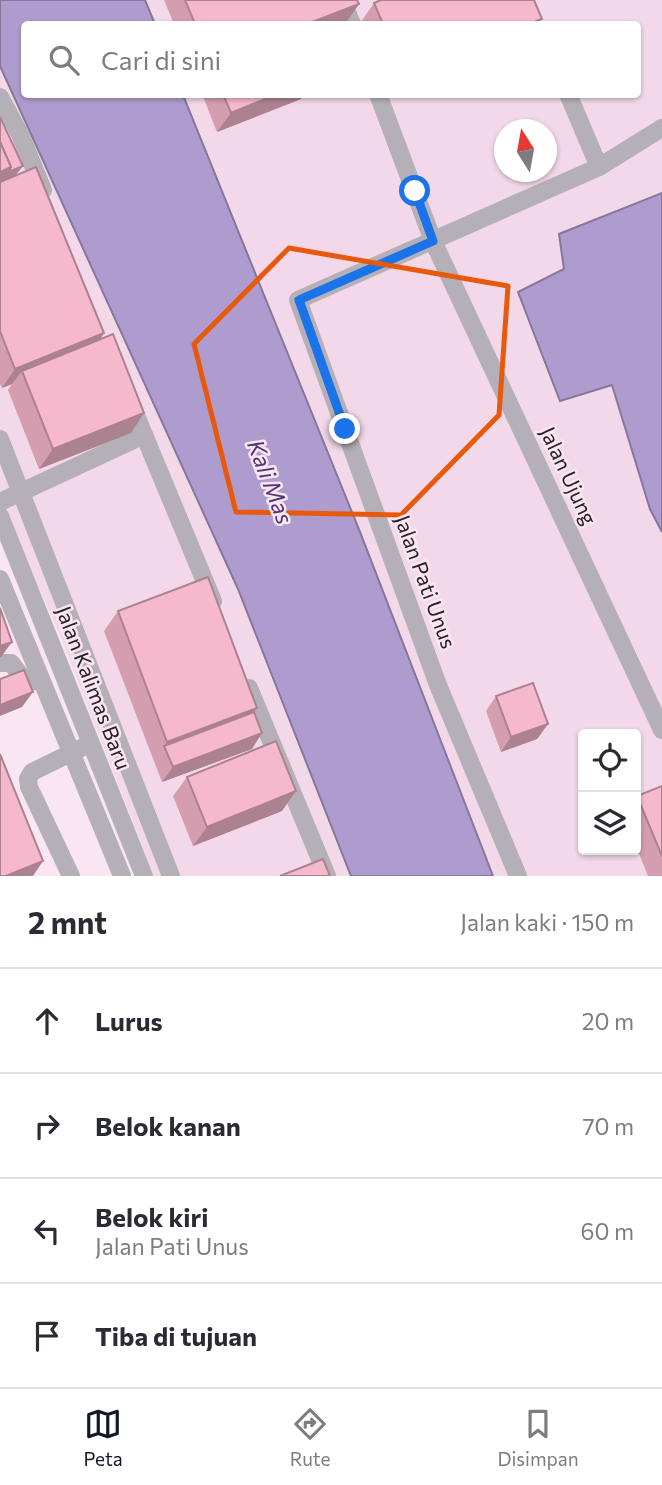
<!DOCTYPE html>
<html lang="id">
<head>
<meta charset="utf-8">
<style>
	:root { --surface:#fff; --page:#f7f7f7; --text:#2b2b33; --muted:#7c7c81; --line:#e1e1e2; --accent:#111827 }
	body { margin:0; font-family:Commissioner,sans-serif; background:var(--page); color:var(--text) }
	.controls { position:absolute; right:21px; bottom:21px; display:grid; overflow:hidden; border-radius:7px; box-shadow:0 2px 5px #0004 }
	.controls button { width:63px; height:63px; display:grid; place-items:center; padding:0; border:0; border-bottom:2px solid var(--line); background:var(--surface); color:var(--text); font:35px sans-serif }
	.compass { position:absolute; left:494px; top:119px; width:63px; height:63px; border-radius:50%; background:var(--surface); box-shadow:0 2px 5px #0004; rotate:349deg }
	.stop { position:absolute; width:21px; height:21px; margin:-16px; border:5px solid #1a73e8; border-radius:50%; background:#fff }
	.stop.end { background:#1a73e8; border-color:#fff; box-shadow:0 2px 7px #0008 }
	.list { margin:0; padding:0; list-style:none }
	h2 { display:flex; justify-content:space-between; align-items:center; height:91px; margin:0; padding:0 28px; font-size:30px }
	h2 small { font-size:23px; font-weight:400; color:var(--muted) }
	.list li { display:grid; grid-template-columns:46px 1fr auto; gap:21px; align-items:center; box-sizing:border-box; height:105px; padding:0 28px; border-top:2px solid var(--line) }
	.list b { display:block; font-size:26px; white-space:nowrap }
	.list p { margin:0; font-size:23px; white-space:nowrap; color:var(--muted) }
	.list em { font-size:23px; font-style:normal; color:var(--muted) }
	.icon { flex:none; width:38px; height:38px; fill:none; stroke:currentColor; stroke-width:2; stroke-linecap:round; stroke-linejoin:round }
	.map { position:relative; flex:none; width:662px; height:876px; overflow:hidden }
	.search { position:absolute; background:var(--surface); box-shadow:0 2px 5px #0004; left:21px; right:21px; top:21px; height:77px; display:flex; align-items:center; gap:18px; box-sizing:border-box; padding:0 24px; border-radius:7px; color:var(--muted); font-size:26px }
	.sheet { height:511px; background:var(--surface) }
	nav { display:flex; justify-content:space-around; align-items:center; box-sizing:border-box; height:98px; border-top:2px solid var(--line); background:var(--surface); font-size:19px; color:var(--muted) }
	nav a { display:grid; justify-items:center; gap:4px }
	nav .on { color:var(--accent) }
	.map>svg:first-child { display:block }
	.built { fill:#f2d8e9; fill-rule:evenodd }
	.water { fill:#af9cce; stroke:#86779c; stroke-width:2 }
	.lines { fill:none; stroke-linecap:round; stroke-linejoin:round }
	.minor { stroke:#b5b0b7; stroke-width:18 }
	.wall { fill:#d49eb0 }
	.shaded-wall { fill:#ac8190 }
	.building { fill:#f6b8cd; stroke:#ac8190; stroke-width:2 }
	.route { stroke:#1a73e8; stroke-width:9 }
	.marked { fill:none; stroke:#e8590c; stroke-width:5; stroke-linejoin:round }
	.labels { text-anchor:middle; stroke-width:5; stroke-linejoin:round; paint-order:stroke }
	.street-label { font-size:21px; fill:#282126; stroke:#f9e6f2 }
	.water-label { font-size:23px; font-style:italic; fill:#503573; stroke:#f9e6f2 }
</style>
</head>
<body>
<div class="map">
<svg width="662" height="876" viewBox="0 0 662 876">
	<rect width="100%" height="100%" fill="#f9e6f2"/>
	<g class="built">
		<path d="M145 0H662V193L559 234 612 385 650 509 662 532V876H493L360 532 183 95 638 94V24H155ZM504 130H546V172H504ZM583 734H636V850H583Z"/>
		<polygon points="0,66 238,589 351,876 154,876 61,637 0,499"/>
	</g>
	<g class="water">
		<polygon points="0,0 145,0 155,24 24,24 24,94 183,95 360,532 493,876 351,876 238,589 0,66"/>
		<polygon points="662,193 662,532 650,509 612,385 560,401 518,292 564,269 559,234"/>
	</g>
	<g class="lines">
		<g class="minor">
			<polyline points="342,0 352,24"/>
			<polyline points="378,94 433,241 662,730"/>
			<polyline points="568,94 599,167"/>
			<polyline points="0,97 20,134 43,190"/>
			<polyline points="130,401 213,601"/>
			<polyline points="0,439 171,876"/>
			<polyline points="0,502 144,435"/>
			<polyline points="0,516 144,876"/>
			<polyline points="0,579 122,876"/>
			<polyline points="0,663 11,663 26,682 35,681"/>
			<polyline points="249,688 327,876"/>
			<polyline points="71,876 29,787 28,779 32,772 83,747"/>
			<polyline points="518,876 438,685 298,300 599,167 662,128"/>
		</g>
	</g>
	<g class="wall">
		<polygon points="164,0 357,0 359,4 345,24 174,24"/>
		<polygon points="374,3 538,24 362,24 361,22"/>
		<polygon points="202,94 304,94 301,99 217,132"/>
		<polygon points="0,117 16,175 104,333 100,340 131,433 39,469 8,390 12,384 2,388 0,384"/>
		<polygon points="118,611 254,712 252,749 162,782 104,631"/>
		<polygon points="496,696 548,724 537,739 501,752 486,711"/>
		<polygon points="187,777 282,811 193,846 173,796"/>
		<polygon points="662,786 662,876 648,876 636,846 636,798"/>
	</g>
	<g class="shaded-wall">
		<polygon points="359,4 345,24 307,24"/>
		<polygon points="542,19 538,24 528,24"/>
		<polygon points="277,94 304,94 301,99 217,132 231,113"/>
		<polygon points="23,166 15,176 0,182 0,172 11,167"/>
		<polygon points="104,333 91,353 22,371 12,384 2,388 15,369"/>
		<polygon points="144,413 131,433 39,469 53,449"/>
		<polygon points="12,642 1,657 0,657 0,646"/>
		<polygon points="33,692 22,707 0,716 0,705"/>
		<polygon points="257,708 244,727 164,746 167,742"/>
		<polygon points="548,724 537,739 501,752 511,737"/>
		<polygon points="262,733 252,749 162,782 173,767"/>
		<polygon points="296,791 282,811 193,846 207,827"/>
		<polygon points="43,861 33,876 6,876"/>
	</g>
	<g class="building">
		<polygon points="185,0 357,0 359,4 307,24 195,24"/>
		<polygon points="381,0 534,0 542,19 528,24 383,24 374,3"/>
		<polygon points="223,94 277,94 231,113"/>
		<polygon points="0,117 23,166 8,172 11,167 0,142"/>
		<polygon points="0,142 11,167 0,172"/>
		<polygon points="36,167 104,333 15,369 0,331 0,182"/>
		<polygon points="113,334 144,413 53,449 22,371"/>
		<polygon points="208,577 257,708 167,742 118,611"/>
		<polygon points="0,608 12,642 0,646"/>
		<polygon points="24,670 33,692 0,705 0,679"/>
		<polygon points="533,683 548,724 511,737 496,696"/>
		<polygon points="254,712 262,733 173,767 164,746"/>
		<polygon points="276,741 296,791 207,827 187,777"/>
		<polygon points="0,754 43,861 6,876 0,876"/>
		<polygon points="662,786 662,856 637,796"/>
		<polygon points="323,859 330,876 280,876"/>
	</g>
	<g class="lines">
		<polyline class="route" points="345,429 299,300 433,241 415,191"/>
	</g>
	<path class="marked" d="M289 248 508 286 499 415 401 515 236 512 194 344Z"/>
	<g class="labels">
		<g class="street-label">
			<text transform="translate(568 476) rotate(65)" y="7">Jalan Ujung</text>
			<text transform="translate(425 582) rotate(70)" y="7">Jalan Pati Unus</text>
			<text transform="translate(93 688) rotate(69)" y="7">Jalan Kalimas Baru</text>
		</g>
		<g class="water-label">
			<text transform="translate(270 482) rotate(69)" y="8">Kali Mas</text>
		</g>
	</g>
</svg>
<div class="controls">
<button><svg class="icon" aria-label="locate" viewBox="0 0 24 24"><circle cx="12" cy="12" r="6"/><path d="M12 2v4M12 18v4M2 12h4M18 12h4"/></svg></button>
<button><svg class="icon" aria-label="layers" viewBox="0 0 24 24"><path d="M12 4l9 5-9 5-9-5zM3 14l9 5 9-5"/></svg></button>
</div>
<svg class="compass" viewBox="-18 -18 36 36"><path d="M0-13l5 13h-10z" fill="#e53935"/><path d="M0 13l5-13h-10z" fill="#7c7c81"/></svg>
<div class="stop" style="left:415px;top:191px"></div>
<div class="stop end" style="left:345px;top:429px"></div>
<div class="search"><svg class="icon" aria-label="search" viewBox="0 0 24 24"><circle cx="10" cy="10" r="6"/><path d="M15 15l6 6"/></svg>Cari di sini</div>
</div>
<section class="sheet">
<h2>2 mnt<small>Jalan kaki · 150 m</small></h2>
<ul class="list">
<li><svg class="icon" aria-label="ahead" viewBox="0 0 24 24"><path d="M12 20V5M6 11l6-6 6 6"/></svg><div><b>Lurus</b></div><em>20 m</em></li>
<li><svg class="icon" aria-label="right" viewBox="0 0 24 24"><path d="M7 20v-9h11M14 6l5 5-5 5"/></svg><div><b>Belok kanan</b></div><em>70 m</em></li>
<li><svg class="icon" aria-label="left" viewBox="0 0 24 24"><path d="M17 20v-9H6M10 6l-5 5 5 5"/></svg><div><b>Belok kiri</b><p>Jalan Pati Unus</p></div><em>60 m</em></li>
<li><svg class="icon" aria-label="arrive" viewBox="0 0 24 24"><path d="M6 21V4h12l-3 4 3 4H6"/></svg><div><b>Tiba di tujuan</b></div></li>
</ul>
</section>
<nav>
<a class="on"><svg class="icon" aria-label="map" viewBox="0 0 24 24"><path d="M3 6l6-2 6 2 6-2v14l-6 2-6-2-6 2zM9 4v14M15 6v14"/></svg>Peta</a>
<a><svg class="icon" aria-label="directions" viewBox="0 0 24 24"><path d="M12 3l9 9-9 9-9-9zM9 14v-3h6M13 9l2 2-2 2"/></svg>Rute</a>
<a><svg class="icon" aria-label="saved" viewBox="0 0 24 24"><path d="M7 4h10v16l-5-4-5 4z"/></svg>Disimpan</a>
</nav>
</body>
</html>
